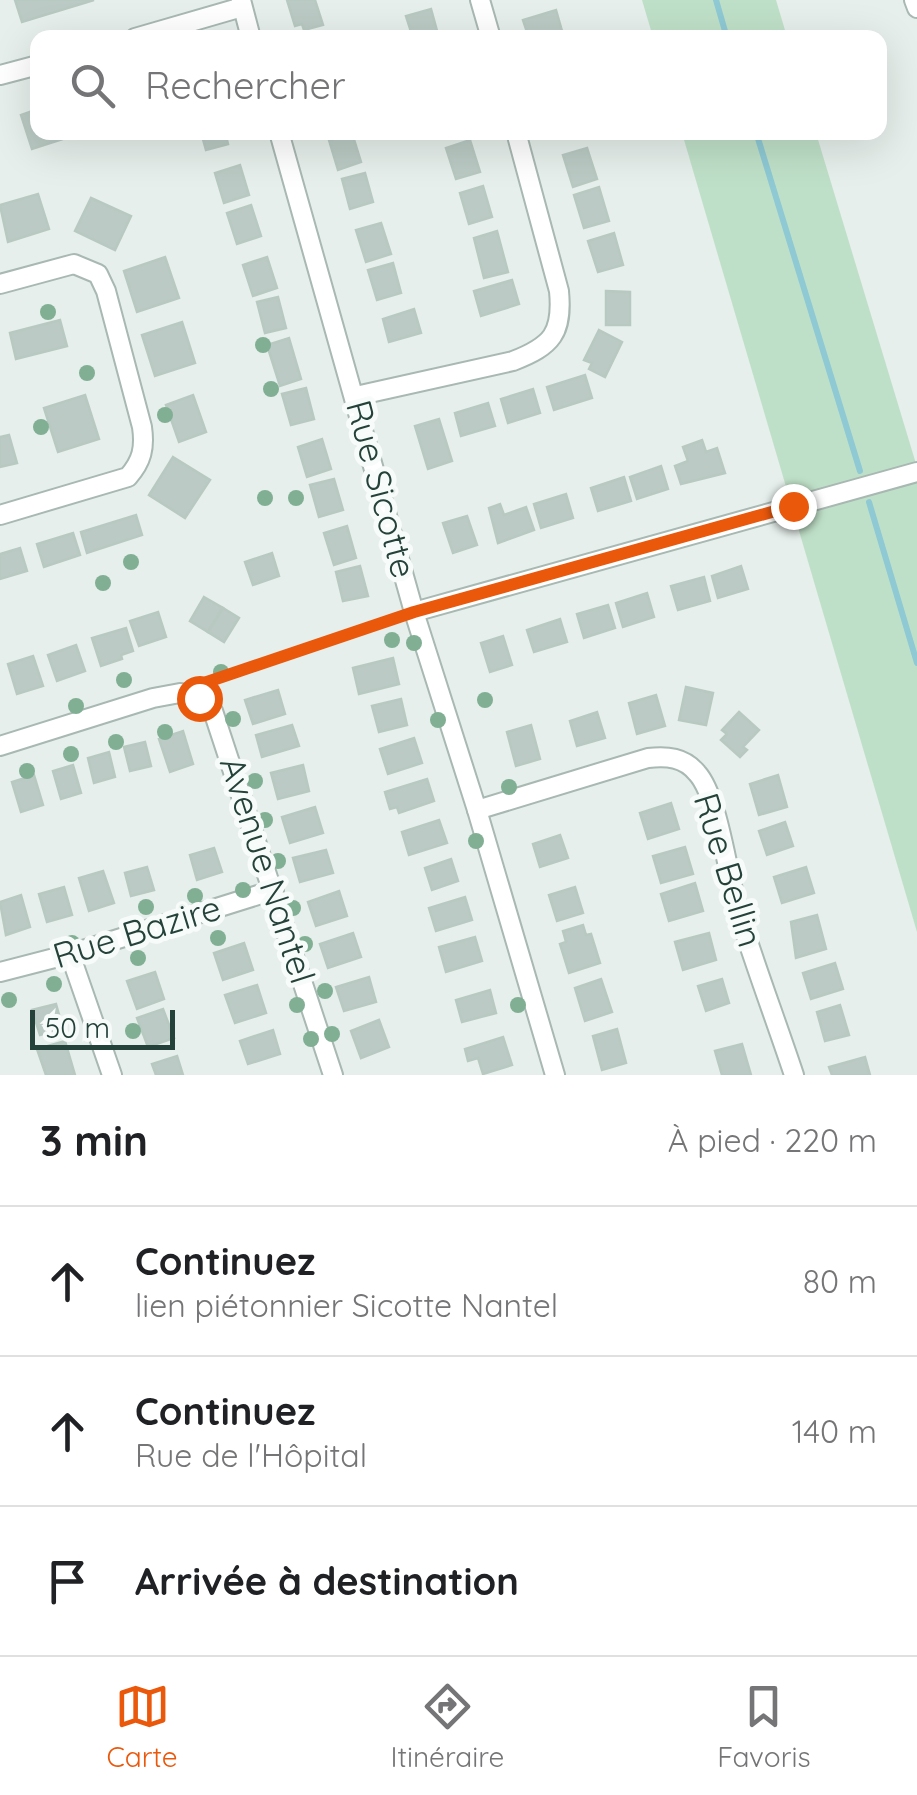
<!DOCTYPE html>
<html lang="fr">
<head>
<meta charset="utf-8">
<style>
	:root { --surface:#fff; --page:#f2f2f2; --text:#202124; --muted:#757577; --line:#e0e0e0; --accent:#ea580c }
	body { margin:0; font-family:Quicksand,sans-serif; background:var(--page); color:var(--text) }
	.scale { position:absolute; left:30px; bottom:25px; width:145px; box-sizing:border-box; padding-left:10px; border:5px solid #24423a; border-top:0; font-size:28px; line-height:35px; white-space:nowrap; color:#24423a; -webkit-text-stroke:8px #f7fbf9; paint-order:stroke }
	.stop { position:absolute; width:30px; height:30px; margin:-22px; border:8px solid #ea580c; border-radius:50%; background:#fff }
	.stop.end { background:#ea580c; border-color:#fff; box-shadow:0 2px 10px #0008 }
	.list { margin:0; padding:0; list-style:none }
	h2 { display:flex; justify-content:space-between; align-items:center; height:130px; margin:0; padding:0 40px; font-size:42px }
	h2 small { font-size:32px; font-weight:400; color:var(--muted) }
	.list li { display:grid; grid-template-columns:65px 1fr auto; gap:30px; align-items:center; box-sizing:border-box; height:150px; padding:0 40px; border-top:2px solid var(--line) }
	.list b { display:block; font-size:38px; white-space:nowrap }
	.list p { margin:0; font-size:32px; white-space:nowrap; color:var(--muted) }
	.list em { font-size:32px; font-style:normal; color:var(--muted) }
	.icon { flex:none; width:55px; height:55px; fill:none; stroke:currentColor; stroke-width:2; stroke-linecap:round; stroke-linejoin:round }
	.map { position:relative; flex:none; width:917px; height:1075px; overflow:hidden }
	.search { position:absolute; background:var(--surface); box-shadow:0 10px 40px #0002; left:30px; right:30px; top:30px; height:110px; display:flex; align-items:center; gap:25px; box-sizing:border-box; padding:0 35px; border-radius:20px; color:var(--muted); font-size:38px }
	.sheet { height:580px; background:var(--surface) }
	nav { display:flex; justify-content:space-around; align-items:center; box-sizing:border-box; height:140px; border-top:2px solid var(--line); background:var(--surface); font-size:28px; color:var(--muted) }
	nav a { display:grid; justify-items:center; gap:5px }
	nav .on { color:var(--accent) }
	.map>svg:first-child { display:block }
	.green { fill:#bfe0c8 }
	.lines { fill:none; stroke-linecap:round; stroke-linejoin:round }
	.stream { stroke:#8ec9d4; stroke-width:6 }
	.building { fill:#bbcac4; stroke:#b8c9c2; stroke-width:2.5 }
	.minor-casing { stroke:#a8b8b2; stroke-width:22 }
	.path { stroke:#86b3a5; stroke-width:4; stroke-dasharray:5 8; stroke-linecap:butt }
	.minor { stroke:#fff; stroke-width:18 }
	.tree { fill:#80af93 }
	.route { stroke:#ea580c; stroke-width:12 }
	.labels { text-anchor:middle; stroke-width:10; stroke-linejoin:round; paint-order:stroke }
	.street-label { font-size:35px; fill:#24423a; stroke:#f7fbf9 }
</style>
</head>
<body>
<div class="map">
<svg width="917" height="1075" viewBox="0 0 917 1075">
	<rect width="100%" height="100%" fill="#e6efeb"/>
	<g class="green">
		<polygon points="642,0 776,0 787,37 653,37"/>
		<polygon points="682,133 816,133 917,467 917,932"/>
	</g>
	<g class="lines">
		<g class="stream">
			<polyline points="716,0 727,38"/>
			<polyline points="756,132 860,471"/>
			<polyline points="869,502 917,663"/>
		</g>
	</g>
	<g class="building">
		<polygon points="15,0 94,0 22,22"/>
		<polygon points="287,0 315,0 323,25 304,30 302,24 295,26"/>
		<polygon points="431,9 439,38 413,38 406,16"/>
		<polygon points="556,10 564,38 529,38 523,20"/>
		<polygon points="38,109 38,132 75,135 32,149 21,115"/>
		<polygon points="201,132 225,132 228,144 206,150"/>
		<polygon points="352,133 361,162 338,170 329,140"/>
		<polygon points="470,140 480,172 456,179 446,148"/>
		<polygon points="587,148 597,179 573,187 563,155"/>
		<polygon points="240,165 249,195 224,203 215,173"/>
		<polygon points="365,173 373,202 350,209 342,179"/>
		<polygon points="483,186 492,217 469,224 460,193"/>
		<polygon points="599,187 609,221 584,228 574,195"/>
		<polygon points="38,194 49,229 8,242 0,205"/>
		<polygon points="91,198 131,216 115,250 75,231"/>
		<polygon points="251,205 261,236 237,244 227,213"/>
		<polygon points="381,223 391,254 366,262 356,230"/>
		<polygon points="497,231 508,272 484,278 474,238"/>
		<polygon points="614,233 623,265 598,272 588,241"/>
		<polygon points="165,257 179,298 137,312 124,271"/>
		<polygon points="267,257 277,288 253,296 243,265"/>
		<polygon points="393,263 401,293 377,300 368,270"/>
		<polygon points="512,280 519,304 481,316 474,291"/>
		<polygon points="606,291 630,292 630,325 606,325"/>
		<polygon points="278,297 286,328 265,333 257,302"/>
		<polygon points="414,309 421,333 389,342 383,319"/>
		<polygon points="60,320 67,346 16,359 10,333"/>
		<polygon points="182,322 195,363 155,376 142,335"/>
		<polygon points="599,330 622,342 605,377 589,369 592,363 584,360"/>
		<polygon points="289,338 301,379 280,386 267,345"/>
		<polygon points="585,375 592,398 554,410 547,387"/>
		<polygon points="306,388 314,419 291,425 282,394"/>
		<polygon points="533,389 540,413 508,423 501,399"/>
		<polygon points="85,395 99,439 58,452 44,408"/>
		<polygon points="193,395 206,432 179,442 166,405"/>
		<polygon points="488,403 495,426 461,436 455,413"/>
		<polygon points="439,419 452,461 428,469 415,426"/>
		<polygon points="9,435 17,463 0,467 0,437"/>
		<polygon points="322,439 331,469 307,477 298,447"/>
		<polygon points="702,440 706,452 717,448 725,473 681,484 675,466 688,461 683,447"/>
		<polygon points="173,457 210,480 185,518 149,495"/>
		<polygon points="661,466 668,489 637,499 630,477"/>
		<polygon points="624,477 631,501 598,511 591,488"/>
		<polygon points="334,479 343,510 319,517 310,485"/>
		<polygon points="566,494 573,518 541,528 534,504"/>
		<polygon points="500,504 504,515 526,507 534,530 498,543 489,508"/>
		<polygon points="136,515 142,535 87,553 81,532"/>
		<polygon points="467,516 477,545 453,553 443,523"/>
		<polygon points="347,526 356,558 334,565 324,533"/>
		<polygon points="73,533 80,555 44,567 37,544"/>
		<polygon points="20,548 27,571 0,579 0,554"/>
		<polygon points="272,553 279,576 253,585 245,562"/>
		<polygon points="360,566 368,596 343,601 336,572"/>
		<polygon points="741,566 748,589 718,598 712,576"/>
		<polygon points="704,577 710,601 678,610 671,586"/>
		<polygon points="647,593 654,617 623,627 616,603"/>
		<polygon points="204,597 223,608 208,632 190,621"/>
		<polygon points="608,605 615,628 584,638 577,614"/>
		<polygon points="223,608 239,618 224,642 208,632"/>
		<polygon points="158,612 166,637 139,646 130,621"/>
		<polygon points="560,619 567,642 534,652 527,630"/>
		<polygon points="126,628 133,651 121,655 122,659 101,666 92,638"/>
		<polygon points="503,636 512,665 490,672 481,643"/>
		<polygon points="76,645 85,671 57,681 48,655"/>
		<polygon points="33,656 43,686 17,694 8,664"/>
		<polygon points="393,658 399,684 359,694 353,668"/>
		<polygon points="686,687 713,693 706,725 679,720"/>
		<polygon points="278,690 285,714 253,724 245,700"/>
		<polygon points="656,695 665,726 637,734 629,703"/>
		<polygon points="401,699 407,725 379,732 372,706"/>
		<polygon points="597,712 605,738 577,746 570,721"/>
		<polygon points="739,712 759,730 743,747 747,750 740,757 721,740 727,734 722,730"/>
		<polygon points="292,725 299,746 262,757 256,735"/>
		<polygon points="531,725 540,759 516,766 507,732"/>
		<polygon points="183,731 193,764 170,772 159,739"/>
		<polygon points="414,738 422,763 388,774 380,749"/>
		<polygon points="145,742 151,766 130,771 124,747"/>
		<polygon points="109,752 115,777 94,783 88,758"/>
		<polygon points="73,765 81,793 61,799 53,771"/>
		<polygon points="303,765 309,791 278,799 271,773"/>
		<polygon points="34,775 43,805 21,812 12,782"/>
		<polygon points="778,775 787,807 759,815 750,784"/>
		<polygon points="427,779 434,801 399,813 397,807 390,809 385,792"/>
		<polygon points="671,803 679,829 648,839 640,813"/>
		<polygon points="315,807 323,833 290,843 282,817"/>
		<polygon points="439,820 447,843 409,855 402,832"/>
		<polygon points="785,822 793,846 767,855 759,831"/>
		<polygon points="560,835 568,858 540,867 533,844"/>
		<polygon points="685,847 693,874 661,883 653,856"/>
		<polygon points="214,848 222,872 197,880 190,855"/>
		<polygon points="326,850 333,873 300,882 293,858"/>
		<polygon points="451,859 458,881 432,890 425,868"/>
		<polygon points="147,867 154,890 131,896 125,873"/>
		<polygon points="806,867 814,893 782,903 774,877"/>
		<polygon points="103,871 114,903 89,911 79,878"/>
		<polygon points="695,883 703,911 669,921 661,894"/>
		<polygon points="64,887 72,915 47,922 39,894"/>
		<polygon points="575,887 583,913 557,921 549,895"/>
		<polygon points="339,891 347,916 316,926 308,902"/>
		<polygon points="21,895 30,927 6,935 0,902"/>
		<polygon points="465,897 472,920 436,931 429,908"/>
		<polygon points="817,915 826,949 796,958 791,922"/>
		<polygon points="583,925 586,935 591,934 600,963 569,973 560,944 566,942 563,931"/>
		<polygon points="353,933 361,957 328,968 320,944"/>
		<polygon points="709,933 716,960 683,970 675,942"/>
		<polygon points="475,937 482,961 446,972 439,947"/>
		<polygon points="244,943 253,970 223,980 214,953"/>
		<polygon points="835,963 843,989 811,999 803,973"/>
		<polygon points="155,972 164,999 137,1009 127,981"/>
		<polygon points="369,977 376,1002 344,1011 336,987"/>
		<polygon points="601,979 612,1012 585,1021 575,988"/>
		<polygon points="722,979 729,1003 706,1011 698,986"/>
		<polygon points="257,985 266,1013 235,1023 225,995"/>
		<polygon points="490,990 496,1013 462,1022 456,1000"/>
		<polygon points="56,1004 63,1029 40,1035 32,1010"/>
		<polygon points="840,1005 849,1035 825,1041 817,1012"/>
		<polygon points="163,1009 174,1038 148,1047 137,1018"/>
		<polygon points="379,1020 389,1047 361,1058 351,1031"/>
		<polygon points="617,1029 626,1063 602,1070 593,1036"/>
		<polygon points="273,1030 280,1054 248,1064 240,1041"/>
		<polygon points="503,1037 512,1065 483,1074 478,1058 468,1061 465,1049"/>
		<polygon points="65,1041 75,1075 46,1075 37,1049"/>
		<polygon points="742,1044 751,1075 722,1075 715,1051"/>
		<polygon points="177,1056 183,1075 156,1075 152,1064"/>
		<polygon points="865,1057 870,1075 832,1075 829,1067"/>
	</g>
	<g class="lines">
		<defs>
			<g id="minor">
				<polyline points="241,0 251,38"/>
				<polyline points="480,0 491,38"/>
				<polyline points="914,0 917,8"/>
				<polyline points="135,38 242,7"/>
				<polyline points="0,75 38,65"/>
				<polyline points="279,132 414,612 477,810 555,1075"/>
				<path d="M0 284 74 264 98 274 106 291 142 427C145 448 142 461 128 477L0 515"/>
				<path d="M356 396 513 361C552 346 563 333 559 291L516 132"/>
				<polyline points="414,612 917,472"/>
				<polyline points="0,746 153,698 180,693 199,698 213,711 333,1075"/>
				<path d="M477 810 648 758C667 756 684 757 697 773 719 797 728 879 739 914 756 968 776 1021 794 1075"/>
				<polyline points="70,954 112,1075"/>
				<polyline points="0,972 70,954 274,890"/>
			</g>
		</defs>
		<use href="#minor" class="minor-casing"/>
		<polyline class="path" points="206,683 396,618"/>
		<use href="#minor" class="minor"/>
	</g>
	<g class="tree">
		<circle cx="48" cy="312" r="8"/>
		<circle cx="263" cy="345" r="8"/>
		<circle cx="87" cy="373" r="8"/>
		<circle cx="271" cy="389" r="8"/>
		<circle cx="165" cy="415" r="8"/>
		<circle cx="41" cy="427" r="8"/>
		<circle cx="265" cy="498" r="8"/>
		<circle cx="296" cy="498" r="8"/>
		<circle cx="131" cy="562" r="8"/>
		<circle cx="103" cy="583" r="8"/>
		<circle cx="392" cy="640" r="8"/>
		<circle cx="414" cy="643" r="8"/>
		<circle cx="221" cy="672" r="8"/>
		<circle cx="124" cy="680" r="8"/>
		<circle cx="485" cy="700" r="8"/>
		<circle cx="76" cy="706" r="8"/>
		<circle cx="233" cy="719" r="8"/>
		<circle cx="438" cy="720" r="8"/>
		<circle cx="165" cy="732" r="8"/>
		<circle cx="116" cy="742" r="8"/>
		<circle cx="71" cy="754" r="8"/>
		<circle cx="27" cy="771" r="8"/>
		<circle cx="255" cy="781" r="8"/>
		<circle cx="509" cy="787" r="8"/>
		<circle cx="265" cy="820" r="8"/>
		<circle cx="476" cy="841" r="8"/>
		<circle cx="278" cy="861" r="8"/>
		<circle cx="243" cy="890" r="8"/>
		<circle cx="195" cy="896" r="8"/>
		<circle cx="146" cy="907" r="8"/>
		<circle cx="293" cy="908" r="8"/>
		<circle cx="218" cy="938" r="8"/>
		<circle cx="72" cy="943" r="8"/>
		<circle cx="305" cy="944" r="8"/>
		<circle cx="138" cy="958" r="8"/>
		<circle cx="54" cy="984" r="8"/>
		<circle cx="325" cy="991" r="8"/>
		<circle cx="9" cy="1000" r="8"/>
		<circle cx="297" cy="1005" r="8"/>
		<circle cx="518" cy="1005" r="8"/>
		<circle cx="133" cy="1031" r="8"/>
		<circle cx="332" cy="1034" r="8"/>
		<circle cx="311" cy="1039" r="8"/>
	</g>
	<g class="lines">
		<polyline class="route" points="199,698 207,682 414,612 793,506"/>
	</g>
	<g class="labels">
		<g class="street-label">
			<text transform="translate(381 489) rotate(75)" y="12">Rue Sicotte</text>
			<text transform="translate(267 870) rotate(72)" y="12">Avenue Nantel</text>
			<text transform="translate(728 870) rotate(73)" y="12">Rue Bellin</text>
			<text transform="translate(137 932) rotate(-17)" y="12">Rue Bazire</text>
		</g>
	</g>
</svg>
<div class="scale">50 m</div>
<div class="stop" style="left:199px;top:698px"></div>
<div class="stop end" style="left:793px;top:506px"></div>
<div class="search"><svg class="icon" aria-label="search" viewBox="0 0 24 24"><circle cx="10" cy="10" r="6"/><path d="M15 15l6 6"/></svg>Rechercher</div>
</div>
<section class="sheet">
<h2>3 min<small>À pied · 220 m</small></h2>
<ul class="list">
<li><svg class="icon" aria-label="ahead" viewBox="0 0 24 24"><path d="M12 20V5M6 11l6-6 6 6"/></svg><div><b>Continuez</b><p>lien piétonnier Sicotte Nantel</p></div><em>80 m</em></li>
<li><svg class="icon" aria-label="ahead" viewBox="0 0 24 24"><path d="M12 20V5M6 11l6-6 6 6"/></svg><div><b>Continuez</b><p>Rue de l'Hôpital</p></div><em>140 m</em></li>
<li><svg class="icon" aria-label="arrive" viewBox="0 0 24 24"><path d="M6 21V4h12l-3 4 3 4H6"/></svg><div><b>Arrivée à destination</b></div></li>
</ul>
</section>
<nav>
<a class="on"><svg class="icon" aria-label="map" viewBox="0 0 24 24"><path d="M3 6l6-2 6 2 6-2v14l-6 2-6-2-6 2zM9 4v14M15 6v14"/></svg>Carte</a>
<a><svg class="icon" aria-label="directions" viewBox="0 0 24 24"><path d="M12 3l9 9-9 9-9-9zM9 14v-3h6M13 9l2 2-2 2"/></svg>Itinéraire</a>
<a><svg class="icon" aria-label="saved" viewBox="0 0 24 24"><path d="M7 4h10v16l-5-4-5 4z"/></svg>Favoris</a>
</nav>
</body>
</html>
